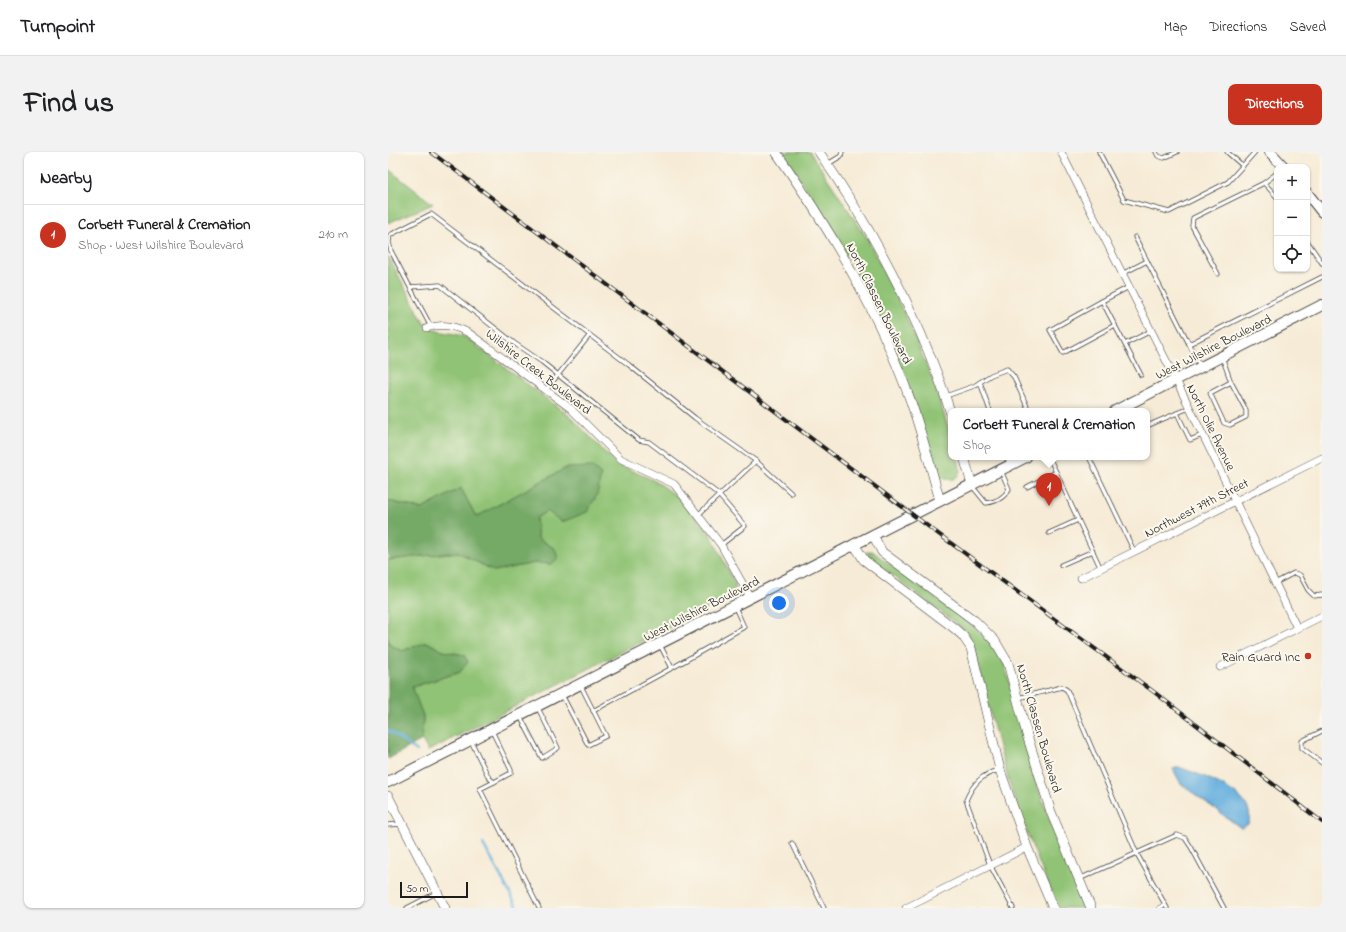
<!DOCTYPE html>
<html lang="en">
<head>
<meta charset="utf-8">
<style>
	:root { --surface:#fff; --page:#f2f2f2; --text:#202124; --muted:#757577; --line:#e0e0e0; --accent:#c8321e }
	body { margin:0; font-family:"Indie Flower",sans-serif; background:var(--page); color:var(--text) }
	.controls { position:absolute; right:12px; top:12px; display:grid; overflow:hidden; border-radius:8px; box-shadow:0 1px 3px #0004 }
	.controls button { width:36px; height:36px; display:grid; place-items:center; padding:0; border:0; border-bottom:1px solid var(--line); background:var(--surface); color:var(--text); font:20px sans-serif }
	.scale { position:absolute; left:12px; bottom:10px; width:68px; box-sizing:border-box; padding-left:4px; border:2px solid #1c1c1c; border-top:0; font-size:11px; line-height:14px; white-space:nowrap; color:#1c1c1c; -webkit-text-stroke:3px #fbf7ec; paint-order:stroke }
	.you { position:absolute; left:391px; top:451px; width:14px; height:14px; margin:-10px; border:3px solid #fff; border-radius:50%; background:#1a73e8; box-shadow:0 0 0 6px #1a73e833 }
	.badge { display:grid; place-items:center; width:26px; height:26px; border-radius:50%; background:var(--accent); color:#fff; font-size:13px; font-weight:700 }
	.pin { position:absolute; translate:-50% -33px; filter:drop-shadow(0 1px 2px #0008) }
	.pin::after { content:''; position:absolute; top:21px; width:14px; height:12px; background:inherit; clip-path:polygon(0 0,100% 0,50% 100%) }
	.popup { position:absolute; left:560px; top:256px; width:202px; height:52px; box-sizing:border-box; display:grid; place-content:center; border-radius:8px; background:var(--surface); filter:drop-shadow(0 1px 3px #0005); font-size:13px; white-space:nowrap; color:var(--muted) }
	.popup b { font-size:15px; color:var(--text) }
	.popup::after { content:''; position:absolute; left:50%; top:100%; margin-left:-8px; border:8px solid transparent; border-top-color:var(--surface) }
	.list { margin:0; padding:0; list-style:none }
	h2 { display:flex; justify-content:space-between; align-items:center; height:52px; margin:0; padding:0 16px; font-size:17px }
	h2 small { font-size:13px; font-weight:400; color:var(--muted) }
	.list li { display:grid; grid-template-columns:26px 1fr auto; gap:12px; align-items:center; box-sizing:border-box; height:60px; padding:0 16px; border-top:1px solid var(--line) }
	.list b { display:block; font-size:15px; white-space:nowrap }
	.list p { margin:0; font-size:13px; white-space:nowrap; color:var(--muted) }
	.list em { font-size:13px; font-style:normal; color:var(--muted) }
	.icon { flex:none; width:22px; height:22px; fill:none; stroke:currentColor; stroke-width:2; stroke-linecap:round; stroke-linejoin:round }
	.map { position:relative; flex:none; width:934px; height:756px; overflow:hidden; border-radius:8px }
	header { display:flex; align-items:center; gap:24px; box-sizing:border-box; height:56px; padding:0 20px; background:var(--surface); border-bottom:1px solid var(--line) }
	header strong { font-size:19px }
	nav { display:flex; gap:22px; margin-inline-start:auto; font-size:14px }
	.intro { display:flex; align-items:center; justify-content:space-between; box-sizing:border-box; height:96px; padding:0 24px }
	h1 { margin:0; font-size:28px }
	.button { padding:10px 18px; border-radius:8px; background:var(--accent); color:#fff; font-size:14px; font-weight:700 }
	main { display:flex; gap:24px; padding:0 24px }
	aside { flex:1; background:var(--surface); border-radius:8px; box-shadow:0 1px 3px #0004 }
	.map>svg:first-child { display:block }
	.green { fill:#90c374; stroke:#567048 }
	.forest { fill:#74a966; stroke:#486241 }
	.water { fill:#68b0df; stroke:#42667e }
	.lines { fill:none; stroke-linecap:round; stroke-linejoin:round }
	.stream { stroke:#68b0df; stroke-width:2.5 }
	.service-casing { stroke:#3d3b38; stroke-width:5 }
	.minor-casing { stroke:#3d3b38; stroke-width:8 }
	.tertiary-casing { stroke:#3d3b38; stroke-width:10 }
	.secondary-casing { stroke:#3d3b38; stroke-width:12 }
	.service { stroke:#fff; stroke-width:3.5 }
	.minor { stroke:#fff; stroke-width:7 }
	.tertiary { stroke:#fff; stroke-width:9 }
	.secondary { stroke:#fff; stroke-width:10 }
	.rail-casing { stroke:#1c1c1c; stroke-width:4 }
	.rail { stroke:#fbf7ec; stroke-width:2.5; stroke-dasharray:8; stroke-linecap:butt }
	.poi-dot { fill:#c8321e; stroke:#fbf7ec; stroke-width:1.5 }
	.labels { text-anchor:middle; stroke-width:4; stroke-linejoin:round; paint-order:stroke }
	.street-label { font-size:13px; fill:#1c1c1c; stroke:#fbf7ec }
	.poi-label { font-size:13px; fill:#1c1c1c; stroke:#fbf7ec; text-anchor:end }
</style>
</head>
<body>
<header>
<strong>Turnpoint</strong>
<nav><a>Map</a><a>Directions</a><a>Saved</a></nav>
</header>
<div class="intro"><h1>Find us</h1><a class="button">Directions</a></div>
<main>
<aside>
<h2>Nearby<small></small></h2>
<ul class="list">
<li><span class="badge">1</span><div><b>Corbett Funeral &amp; Cremation</b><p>Shop · West Wilshire Boulevard</p></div><em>210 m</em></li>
</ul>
</aside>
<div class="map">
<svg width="934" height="756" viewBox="0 0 934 756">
	<rect width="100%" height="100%" fill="#fbf7ec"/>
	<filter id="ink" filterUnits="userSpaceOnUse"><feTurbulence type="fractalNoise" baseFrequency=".025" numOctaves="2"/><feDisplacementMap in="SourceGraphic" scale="8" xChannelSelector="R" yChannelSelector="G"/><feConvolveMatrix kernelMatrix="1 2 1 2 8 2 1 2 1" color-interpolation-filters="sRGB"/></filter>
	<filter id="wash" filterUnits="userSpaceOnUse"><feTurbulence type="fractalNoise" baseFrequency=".012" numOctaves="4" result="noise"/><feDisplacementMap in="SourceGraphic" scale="16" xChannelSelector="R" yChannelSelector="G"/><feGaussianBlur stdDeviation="0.9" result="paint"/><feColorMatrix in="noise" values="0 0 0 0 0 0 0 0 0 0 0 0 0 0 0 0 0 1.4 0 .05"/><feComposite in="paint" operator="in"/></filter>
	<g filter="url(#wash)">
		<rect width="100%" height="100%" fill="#f6ebd6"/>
		<g class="green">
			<path d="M393 0H422L479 86 519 167 547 234 563 285V305H569C570 309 572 314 572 318 570 331 555 329 549 322 514 200 466 103 393 0Z"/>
			<polygon points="0,17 45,52 0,71"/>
			<path d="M0 104 37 173C47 182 63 179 77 185L184 266 227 311 269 330 294 348 323 383 348 434 346 441 341 445 40 599 34 588 35 564 24 535 72 520 76 503 55 499 39 490 14 499 2 493 0 485V408L70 400 106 419 147 411 164 412 167 397 150 386 148 366 159 359 178 316 88 365 73 337 34 357 0 349Z"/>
			<path d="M484 399 590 478 604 492 617 513 645 622 672 697 698 756H670L667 749C651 711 635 673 622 633 608 587 597 540 585 492L577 478 480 405 479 400Z"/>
		</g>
		<g class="forest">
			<polygon points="204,315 213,323 209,343 199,360 174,370 159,359 148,366 150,386 167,397 170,406 164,412 147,411 106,419 70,400 0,408 0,349 34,357 73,336 88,365 178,316"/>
			<polygon points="0,485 2,493 14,499 39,490 55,499 76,503 80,510 72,520 24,535 35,564 34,588 0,607"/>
		</g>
		<path class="water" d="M791 615C812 623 872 642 860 672L853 676 793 632 785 617Z"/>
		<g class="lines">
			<g class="stream">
				<polyline points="0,578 29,599"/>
				<polyline points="95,692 130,756"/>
			</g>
		</g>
	</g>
	<g filter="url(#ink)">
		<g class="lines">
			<defs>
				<g id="service">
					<polyline points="711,0 736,48 781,60 840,30 867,0"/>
					<polyline points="768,0 770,4 776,6 789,0"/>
					<polyline points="839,0 855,14"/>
					<polyline points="440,12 453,4 454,0"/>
					<polyline points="889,21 876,31 889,45"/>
					<polyline points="747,85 801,192 934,125"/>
					<polyline points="919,89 934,111"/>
					<polyline points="734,122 759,109"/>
					<polyline points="830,122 804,74 805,66 876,31"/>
					<polyline points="22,135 52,133 126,191 154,210 251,288 261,290 329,341 357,374 333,393"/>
					<polyline points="741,135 714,149 753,223"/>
					<polyline points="714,149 662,178 675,201 727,173"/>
					<polyline points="43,175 3,99 1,90 2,83 43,62 241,213 307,266 368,309 311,362"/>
					<polyline points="737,192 763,179"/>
					<polyline points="801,192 812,214"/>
					<polyline points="834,205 843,230 822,241 836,271 842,273 858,265 858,258 843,230"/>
					<polyline points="592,230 602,259"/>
					<polyline points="158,238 201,184"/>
					<polyline points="558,244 586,234 603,223 619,217 626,225 641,259"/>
					<polyline points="789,261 801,256"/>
					<polyline points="759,274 789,261 802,288 814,283"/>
					<polyline points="618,305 622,312"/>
					<polyline points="661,305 713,417"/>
					<polyline points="701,305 746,399"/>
					<polyline points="368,309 403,341"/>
					<path d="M584 334 598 351C608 350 616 346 621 337L613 319"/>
					<polyline points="639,335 668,320"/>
					<polyline points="661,381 690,368"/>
					<polyline points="673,413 705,399"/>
					<polyline points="887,431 906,421 912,423 920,438 926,444 934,443"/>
					<polyline points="284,516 356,475 347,455"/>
					<polyline points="174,543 200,593 218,584 193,534"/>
					<polyline points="630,546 674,535 679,538 749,702 779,756"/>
					<polyline points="205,559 284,516 272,493"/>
					<polyline points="132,564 154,606 170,596 149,554"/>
					<polyline points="934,579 914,589 914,596 934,611"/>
					<polyline points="83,589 101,626 106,630 123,621 123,618 104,579"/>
					<path d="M611 618C594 622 585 632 578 648L602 713 625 756"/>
					<polyline points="106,630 92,637 151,756"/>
					<polyline points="0,673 13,672"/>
					<polyline points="404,691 436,756"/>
					<polyline points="691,727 789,683 797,686 803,695 836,756"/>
					<polyline points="19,756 48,741"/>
					<polyline points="771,756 777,753"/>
				</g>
				<g id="minor">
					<polyline points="673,0 788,228 909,476"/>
					<path d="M39 176C55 171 67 174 81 181L182 256 233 307 286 332 333 393 362 445"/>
					<polyline points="693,426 934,306"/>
					<polyline points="832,515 934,464"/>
					<polyline points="518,756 639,695"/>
				</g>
				<g id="tertiary">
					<path d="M388 0C443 78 491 160 523 250 534 282 543 316 552 349"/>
					<path d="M431 0C487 81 533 168 563 262"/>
					<polyline points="576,305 584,333"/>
					<polyline points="485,383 494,400 502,406 587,469 607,489 620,511 639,583 663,660 703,756"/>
					<polyline points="466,392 476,408 566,476 575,484 583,496 612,618 639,695 665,756"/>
					<polyline points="0,644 57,756"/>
				</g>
				<g id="secondary">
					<polyline points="882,0 896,15"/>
					<polyline points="919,41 934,60"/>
					<polyline points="727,259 934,153"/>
					<polyline points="0,630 638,305"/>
				</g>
			</defs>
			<use href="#service" class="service-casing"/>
			<use href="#minor" class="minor-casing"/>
			<use href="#tertiary" class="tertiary-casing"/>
			<use href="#secondary" class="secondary-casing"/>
			<use href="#service" class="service"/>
			<use href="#minor" class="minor"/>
			<use href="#tertiary" class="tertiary"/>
			<use href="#secondary" class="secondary"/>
			<defs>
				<polyline id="rail" points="43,0 545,378 766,540 934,670"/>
			</defs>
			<use href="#rail" class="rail-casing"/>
			<use href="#rail" class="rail"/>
		</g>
	</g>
	<circle class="poi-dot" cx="920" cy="504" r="4"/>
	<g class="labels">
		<g class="street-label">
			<text transform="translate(492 151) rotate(64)" y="5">North Classen Boulevard</text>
			<text transform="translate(825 194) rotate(-27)" y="5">West Wilshire Boulevard</text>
			<text transform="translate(151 219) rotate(38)" y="5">Wilshire Creek Boulevard</text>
			<text transform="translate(824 275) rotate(64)" y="5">North Olie Avenue</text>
			<text transform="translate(808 355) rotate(-27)" y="5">Northwest 79th Street</text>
			<text transform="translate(313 456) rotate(-27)" y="5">West Wilshire Boulevard</text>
			<text transform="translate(652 576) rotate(74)" y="5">North Classen Boulevard</text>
		</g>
		<g class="poi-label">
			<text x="912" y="509">Rain Guard Inc</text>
		</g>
	</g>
</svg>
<div class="controls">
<button>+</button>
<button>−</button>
<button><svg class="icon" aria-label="locate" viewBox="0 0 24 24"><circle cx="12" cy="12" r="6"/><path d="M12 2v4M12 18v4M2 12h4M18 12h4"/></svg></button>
</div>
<div class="scale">50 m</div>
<div class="you"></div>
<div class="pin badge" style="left:661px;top:354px">1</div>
<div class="popup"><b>Corbett Funeral &amp; Cremation</b>Shop</div>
</div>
</main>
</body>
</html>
